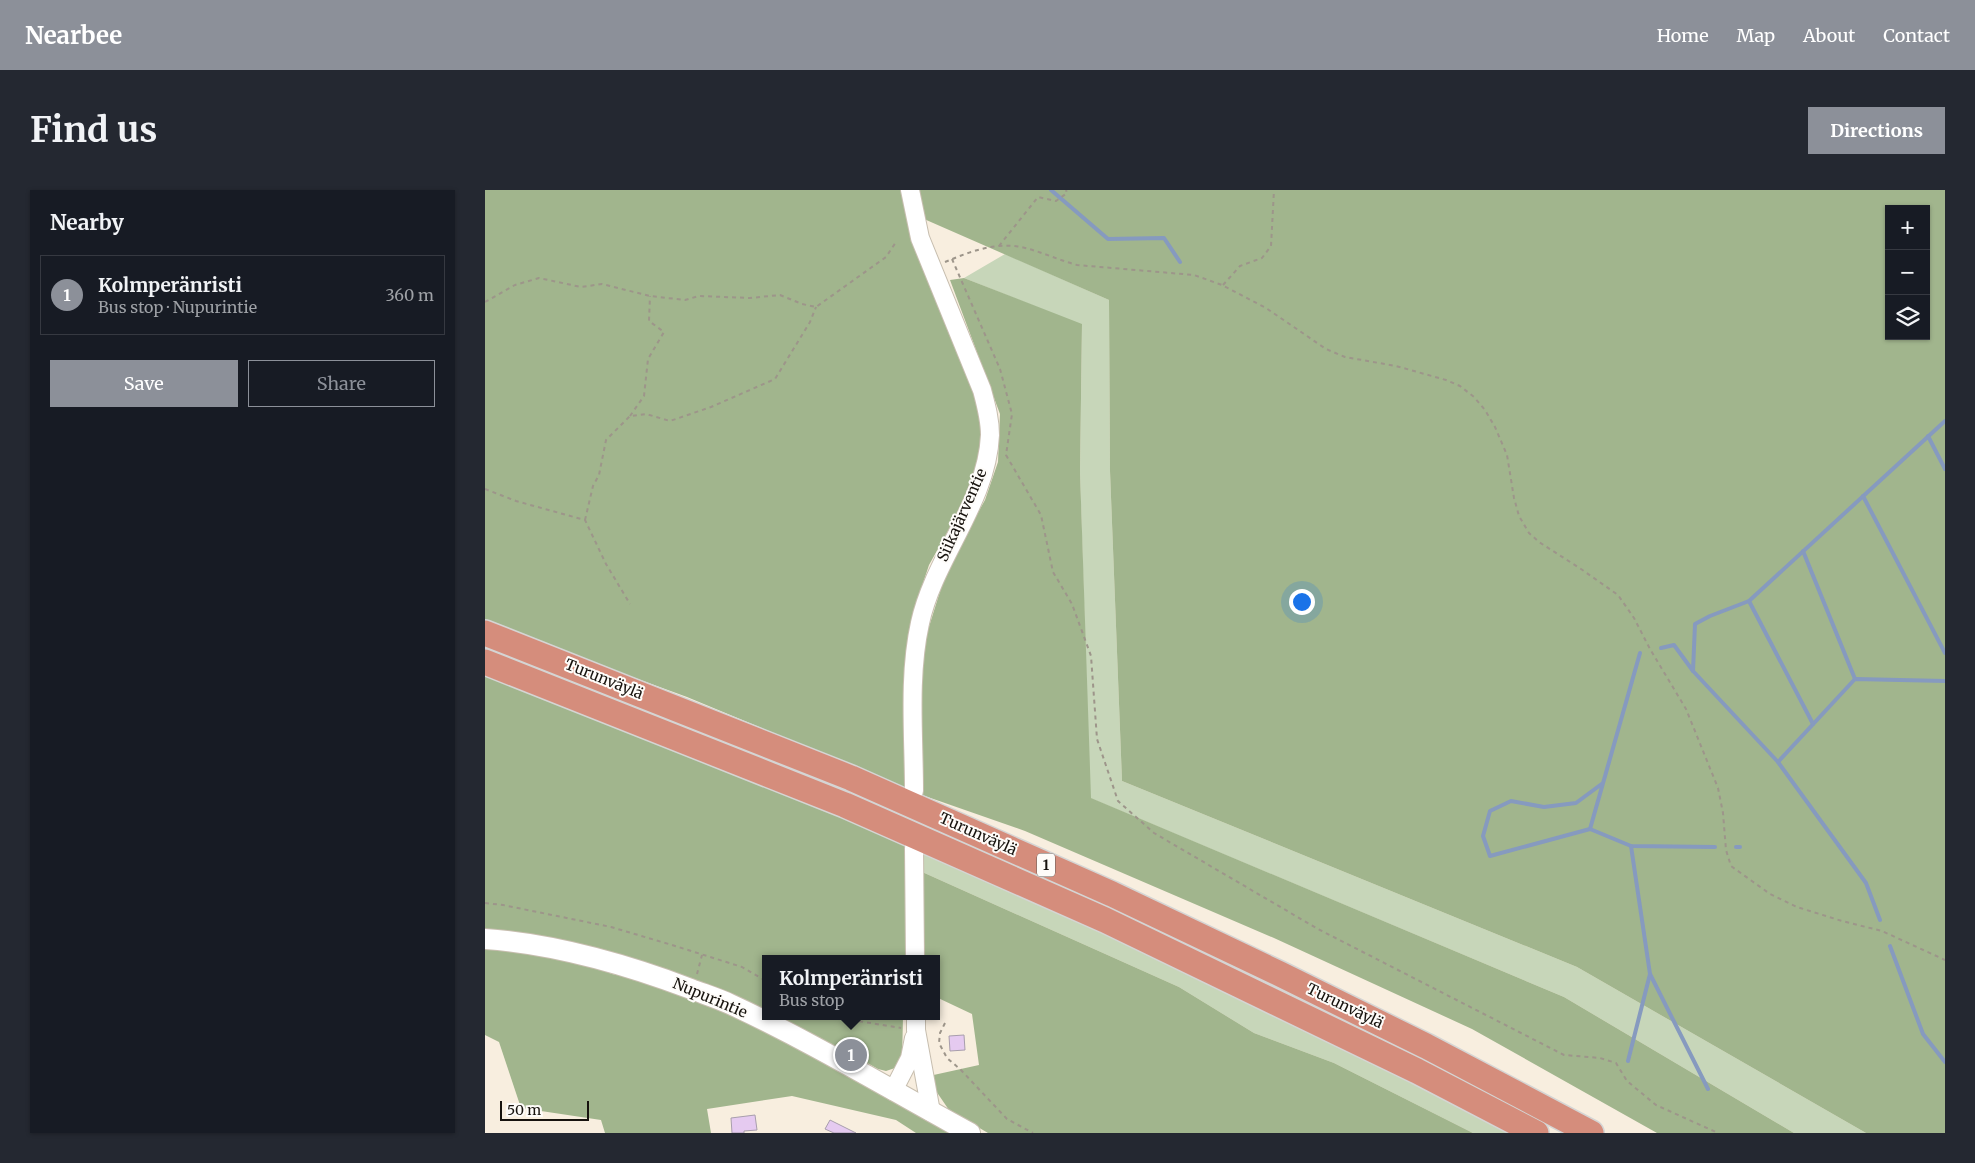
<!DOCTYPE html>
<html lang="en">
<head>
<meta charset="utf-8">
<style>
	:root { --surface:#171b24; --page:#242831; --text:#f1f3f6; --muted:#9ea1a6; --line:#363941; --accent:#8c9099 }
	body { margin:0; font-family:Merriweather,serif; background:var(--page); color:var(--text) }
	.controls { position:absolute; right:15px; top:15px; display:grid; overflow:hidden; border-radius:0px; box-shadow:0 1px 4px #0004 }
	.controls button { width:45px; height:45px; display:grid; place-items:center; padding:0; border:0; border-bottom:1px solid var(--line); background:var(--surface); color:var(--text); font:25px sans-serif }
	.scale { position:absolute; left:15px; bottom:12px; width:89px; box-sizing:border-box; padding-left:5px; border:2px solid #17130e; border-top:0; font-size:14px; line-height:18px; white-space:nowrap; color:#17130e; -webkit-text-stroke:4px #fefcf9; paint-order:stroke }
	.you { position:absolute; left:816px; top:411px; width:18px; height:18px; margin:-12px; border:4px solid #fff; border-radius:50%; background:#1a73e8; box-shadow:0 0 0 8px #1a73e833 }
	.badge { display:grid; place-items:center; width:32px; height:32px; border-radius:50%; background:var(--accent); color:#fff; font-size:16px; font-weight:700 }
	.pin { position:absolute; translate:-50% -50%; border:2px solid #fff; box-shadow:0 1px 5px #0006 }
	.popup { position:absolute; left:277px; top:765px; width:178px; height:65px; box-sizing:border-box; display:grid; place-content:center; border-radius:0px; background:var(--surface); filter:drop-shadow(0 1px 4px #0005); font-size:16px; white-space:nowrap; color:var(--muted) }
	.popup b { font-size:19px; color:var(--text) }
	.popup::after { content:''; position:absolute; left:50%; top:100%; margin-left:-10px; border:10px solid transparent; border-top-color:var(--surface) }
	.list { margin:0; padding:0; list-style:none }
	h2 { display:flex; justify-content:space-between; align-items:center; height:65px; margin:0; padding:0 20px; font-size:21px }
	h2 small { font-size:16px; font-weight:400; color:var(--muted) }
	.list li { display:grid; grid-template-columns:32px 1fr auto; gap:15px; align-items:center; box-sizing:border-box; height:80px; margin:0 10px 10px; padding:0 10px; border:1px solid var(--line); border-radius:0px }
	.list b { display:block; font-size:19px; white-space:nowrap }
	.list p { margin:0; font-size:16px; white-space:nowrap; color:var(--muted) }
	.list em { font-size:16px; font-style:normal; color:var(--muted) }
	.actions { display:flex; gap:10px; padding:15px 20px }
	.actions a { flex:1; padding:11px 0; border:1px solid var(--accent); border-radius:0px; text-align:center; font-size:18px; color:var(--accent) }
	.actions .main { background:var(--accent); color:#fff }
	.icon { flex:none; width:28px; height:28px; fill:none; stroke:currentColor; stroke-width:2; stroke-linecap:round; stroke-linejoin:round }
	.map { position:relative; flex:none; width:1460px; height:943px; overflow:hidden; border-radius:0px }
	header { display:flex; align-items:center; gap:30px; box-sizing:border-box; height:70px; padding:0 25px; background:var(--accent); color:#fff }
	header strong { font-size:24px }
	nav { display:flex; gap:28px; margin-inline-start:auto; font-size:18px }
	.intro { display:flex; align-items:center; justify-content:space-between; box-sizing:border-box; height:120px; padding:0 30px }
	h1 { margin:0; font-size:35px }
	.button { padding:12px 22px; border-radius:0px; background:var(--accent); color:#fff; font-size:18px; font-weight:700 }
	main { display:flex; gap:30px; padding:0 30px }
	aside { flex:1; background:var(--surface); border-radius:0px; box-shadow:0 1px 4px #0004 }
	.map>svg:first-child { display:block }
	.green { fill:#c7d6b9 }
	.forest { fill:#a1b58d; fill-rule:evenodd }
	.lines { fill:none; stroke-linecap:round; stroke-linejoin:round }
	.stream { stroke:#869abf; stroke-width:4 }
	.building { fill:#e5caf0; stroke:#a89eac }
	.tertiary-casing { stroke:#c7beaf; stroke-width:20 }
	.secondary-casing { stroke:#c7beaf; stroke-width:22 }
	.motorway-casing { stroke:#d5d5d4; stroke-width:28 }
	.path { stroke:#9d958a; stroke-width:2; stroke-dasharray:4 4; stroke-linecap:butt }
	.tertiary { stroke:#fff; stroke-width:18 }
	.secondary { stroke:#fff; stroke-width:20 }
	.motorway { stroke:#d58d7c; stroke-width:25 }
	.labels { text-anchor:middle; stroke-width:4; stroke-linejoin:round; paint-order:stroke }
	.shield { fill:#fefcf9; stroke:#5c5954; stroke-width:1 }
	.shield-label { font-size:14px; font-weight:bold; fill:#17130e }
	.street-label { font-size:15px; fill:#17130e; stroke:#fefcf9 }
</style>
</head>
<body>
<header>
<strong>Nearbee</strong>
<nav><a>Home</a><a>Map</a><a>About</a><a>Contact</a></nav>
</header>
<div class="intro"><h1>Find us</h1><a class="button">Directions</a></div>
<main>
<aside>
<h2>Nearby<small></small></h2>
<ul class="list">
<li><span class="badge">1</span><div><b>Kolmperänristi</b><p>Bus stop · Nupurintie</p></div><em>360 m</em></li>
</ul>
<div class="actions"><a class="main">Save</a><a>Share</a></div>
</aside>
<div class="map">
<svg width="1460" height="943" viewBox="0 0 1460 943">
	<rect width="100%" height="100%" fill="#f8eedf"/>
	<g class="green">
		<polygon points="520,64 624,110 625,281 637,591 1092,777 1381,943 1309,943 1079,807 605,608 595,282 597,135 479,88"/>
		<polygon points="435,662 583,726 866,861 1026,943 988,943 849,873 769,843 694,797 435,681"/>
	</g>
	<g class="forest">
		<polygon points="0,0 418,0 425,43 491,201 497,235 493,273 478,314 444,375 430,417 421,487 423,599 202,507 0,433"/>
		<path d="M434 0H1460V943H1381L1092 777 637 591 625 281 624 110 439 29ZM1404 19H1441V146H1404Z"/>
		<polygon points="479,88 597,134 595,282 606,608 1079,807 1309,943 1172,943 987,839 789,748 540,641 437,605 434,526 437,459 463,376 500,310 513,272 515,224 465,90"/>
		<polygon points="0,486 72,512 422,654 420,769 281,769 281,826 0,741"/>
		<polygon points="435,681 694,797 769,843 849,873 988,943 503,943 464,920 451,901 444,886 494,875 487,824 451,807 451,769 440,769"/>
		<polygon points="0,757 95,770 127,784 165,790 221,812 311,858 467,943 431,943 411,930 307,906 222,919 226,943 120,943 116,930 36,918 14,852 0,845"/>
		<polygon points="281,826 418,826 417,871 410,878 401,881 393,879 361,861 331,853"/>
	</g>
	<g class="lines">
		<g class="stream">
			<polyline points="566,0 623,49 679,48 695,72"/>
			<polyline points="1460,231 1264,411 1225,426 1210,434 1208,481 1293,572 1370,489 1460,491"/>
			<polyline points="1443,246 1460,279"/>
			<polyline points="1378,306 1460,463"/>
			<polyline points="1318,361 1370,489"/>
			<polyline points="1264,411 1328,534"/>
			<polyline points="1176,458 1189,455 1208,481"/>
			<polyline points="1293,572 1381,693 1395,730"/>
			<polyline points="1118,593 1091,613 1059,617 1026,611 1005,621 998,646 1005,666 1105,639 1155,463"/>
			<polyline points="1105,639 1146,656 1230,657"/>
			<polyline points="1251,657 1255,657"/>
			<polyline points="1405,756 1438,844 1460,872"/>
			<polyline points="1165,784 1223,899"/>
			<polyline points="1143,871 1165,784 1146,656"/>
		</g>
	</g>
	<g class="building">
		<polygon points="479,845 480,860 465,861 464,846"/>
		<polygon points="270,925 272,940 259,941 259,943 247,943 246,928"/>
		<polygon points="345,930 371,943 349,943 340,939"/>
	</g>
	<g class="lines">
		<defs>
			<g id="tertiary">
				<path d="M425 0 435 48 497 200C501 215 505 229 505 245 502 313 449 368 435 433 423 487 429 546 429 601"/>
				<polyline points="429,658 430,769"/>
				<polyline points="431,826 431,840 446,922"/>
				<polyline points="408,901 425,868 429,848"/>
			</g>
			<path id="secondary" d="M0 749C70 754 140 774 206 799 219 804 232 808 245 814 327 852 406 900 485 943"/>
			<g id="motorway">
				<polyline points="0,443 366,588 627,704 795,784 941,856 1106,943"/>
				<polyline points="0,472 360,615 620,730 932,881 1051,943"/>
			</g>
		</defs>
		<use href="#tertiary" class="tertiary-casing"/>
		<use href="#secondary" class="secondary-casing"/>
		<use href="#motorway" class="motorway-casing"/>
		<g class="path">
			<polyline points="514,56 553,7 571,11 582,3 581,0"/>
			<polyline points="467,69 515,179 527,224 521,265 556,325 568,382 587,414 606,466 612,549 633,611 669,643 833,739 1079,865 1115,868 1131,873 1142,891 1171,915 1233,943"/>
			<path d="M460 72C484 62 509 52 536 57 555 61 573 70 592 75L709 85 737 95 781 118 841 159 860 167 911 176 961 190 975 196 989 207 1000 220 1010 237 1022 265 1029 308 1034 326 1044 343 1054 352 1096 379 1133 405 1149 428 1165 459 1201 519 1233 598 1238 623 1241 660 1246 676 1285 704 1312 717 1357 731 1397 741 1460 770"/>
			<polyline points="738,95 755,76 777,68 786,56 789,0"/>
			<polyline points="0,112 30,95 54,88 96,97 117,94 165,106 200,110 214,106 265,108 295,105 317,114 331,117 401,67 411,52"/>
			<polyline points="145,226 159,206 163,169 179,142 164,131 165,106"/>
			<polyline points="0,299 31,311 100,330 121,374 145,414"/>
			<polyline points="100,330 108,296 114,285 121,250 145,226 161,224 185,231 226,217 290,189 325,132 331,117"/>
			<polyline points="0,713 18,715 126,737 187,755 257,777 281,791"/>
			<polyline points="212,784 217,765"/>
			<polyline points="359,826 373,831 416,838"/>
			<polyline points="460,833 455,843 454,853 462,868 475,879 522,929 548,943"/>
		</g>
		<use href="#tertiary" class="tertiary"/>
		<use href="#secondary" class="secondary"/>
		<use href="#motorway" class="motorway"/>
	</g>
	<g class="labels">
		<rect class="shield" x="552" y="663.5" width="18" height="23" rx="4"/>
		<g class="shield-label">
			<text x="561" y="680">1</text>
		</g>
		<g class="street-label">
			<text transform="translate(477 325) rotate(-66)" y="5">Siikajärventie</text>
			<text transform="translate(119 489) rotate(22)" y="5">Turunväylä</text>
			<text transform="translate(493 644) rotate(24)" y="5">Turunväylä</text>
			<text transform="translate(225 808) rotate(23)" y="5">Nupurintie</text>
			<text transform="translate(860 816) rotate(26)" y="5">Turunväylä</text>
		</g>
	</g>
</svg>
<div class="controls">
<button>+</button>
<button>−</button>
<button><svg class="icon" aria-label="layers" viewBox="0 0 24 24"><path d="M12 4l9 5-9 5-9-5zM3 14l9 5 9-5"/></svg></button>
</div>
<div class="scale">50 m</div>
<div class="you"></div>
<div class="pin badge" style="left:366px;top:865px">1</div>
<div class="popup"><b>Kolmperänristi</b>Bus stop</div>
</div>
</main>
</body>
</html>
